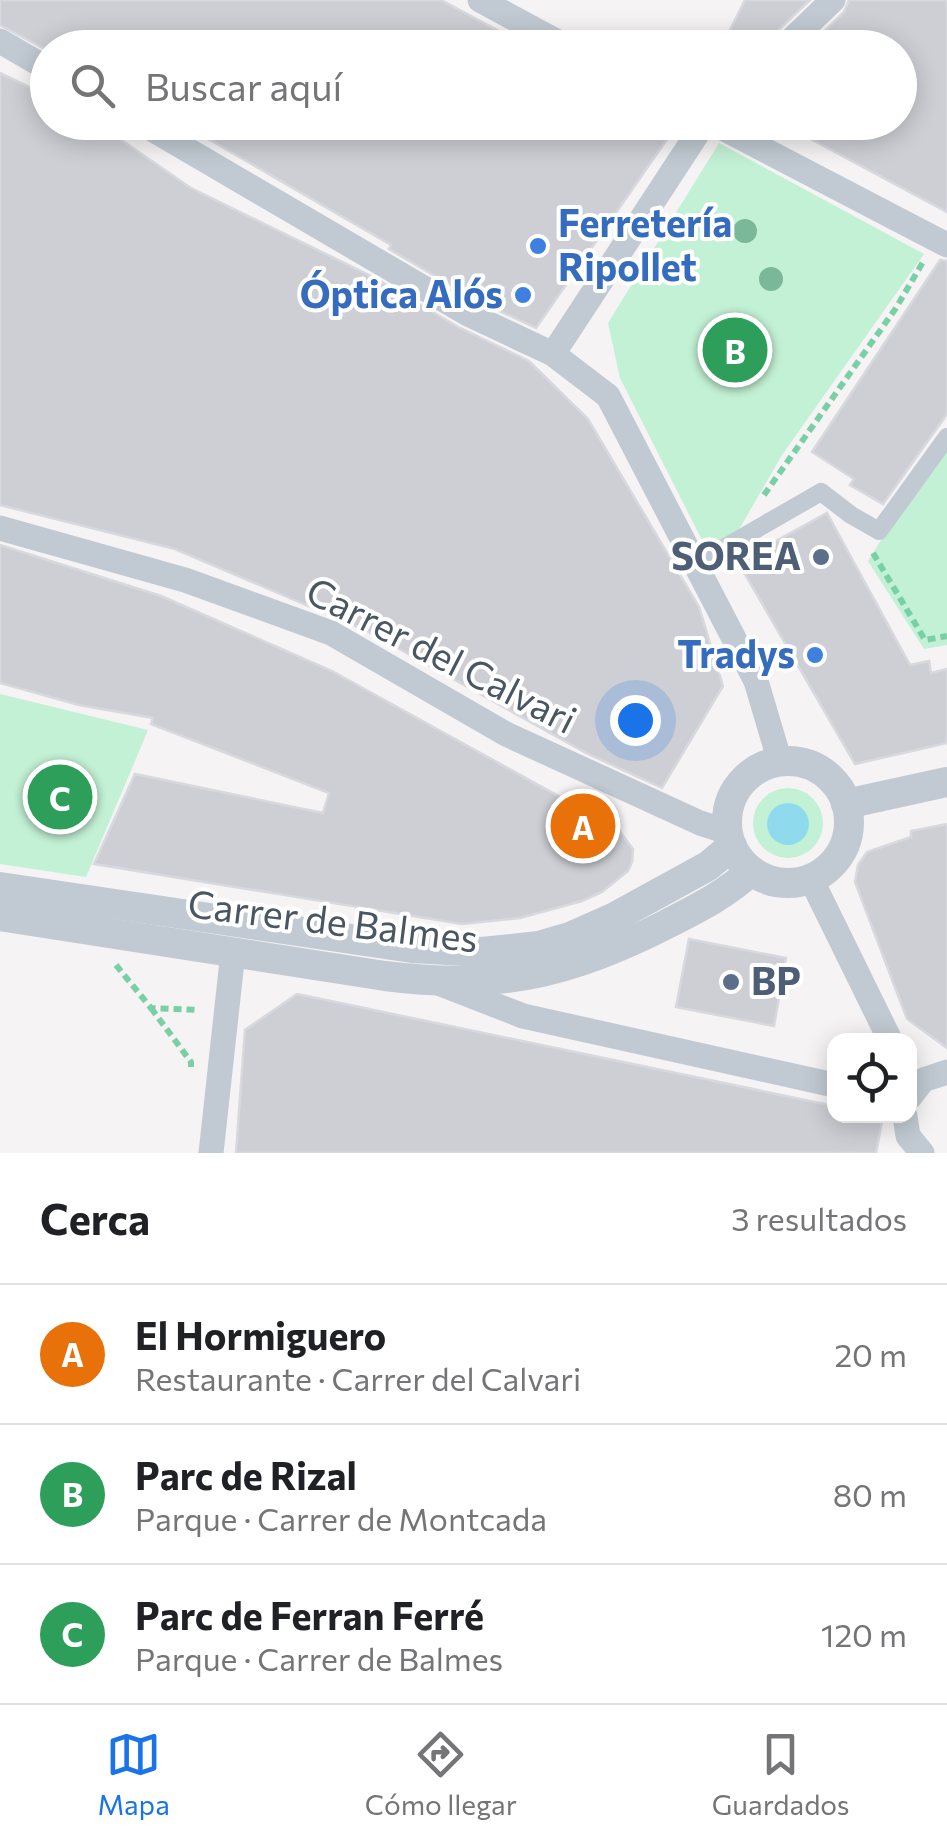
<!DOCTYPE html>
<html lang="es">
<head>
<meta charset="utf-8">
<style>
	:root { --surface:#fff; --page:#f2f2f2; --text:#202124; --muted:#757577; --line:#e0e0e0; --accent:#1a73e8 }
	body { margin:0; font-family:Commissioner,sans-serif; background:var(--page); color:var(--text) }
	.controls { position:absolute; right:30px; bottom:30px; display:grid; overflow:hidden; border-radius:20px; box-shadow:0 5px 25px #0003 }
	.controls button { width:90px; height:90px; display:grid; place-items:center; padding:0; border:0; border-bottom:2px solid var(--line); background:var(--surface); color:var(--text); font:50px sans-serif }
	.you { position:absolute; left:635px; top:720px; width:35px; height:35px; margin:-25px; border:8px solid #fff; border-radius:50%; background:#1a73e8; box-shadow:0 0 0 15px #1a73e833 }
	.badge { display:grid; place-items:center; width:65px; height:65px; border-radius:50%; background:var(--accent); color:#fff; font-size:32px; font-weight:700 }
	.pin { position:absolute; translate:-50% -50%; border:5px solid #fff; box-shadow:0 2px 10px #0006 }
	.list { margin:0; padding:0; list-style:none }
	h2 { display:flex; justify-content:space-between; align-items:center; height:130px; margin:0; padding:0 40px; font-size:42px }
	h2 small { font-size:32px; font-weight:400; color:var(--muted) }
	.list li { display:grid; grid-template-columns:65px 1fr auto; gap:30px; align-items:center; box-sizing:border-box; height:140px; padding:0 40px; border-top:2px solid var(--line) }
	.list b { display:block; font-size:38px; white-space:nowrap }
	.list p { margin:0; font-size:32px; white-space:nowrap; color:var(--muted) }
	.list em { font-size:32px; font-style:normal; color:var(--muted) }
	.icon { flex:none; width:55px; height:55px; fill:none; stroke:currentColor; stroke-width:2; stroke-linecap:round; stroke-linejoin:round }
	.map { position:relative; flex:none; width:947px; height:1153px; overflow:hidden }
	.search { position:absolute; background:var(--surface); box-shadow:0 5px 25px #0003; left:30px; right:30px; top:30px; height:110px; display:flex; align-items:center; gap:25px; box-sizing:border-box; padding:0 35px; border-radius:55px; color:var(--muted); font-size:38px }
	.sheet { height:550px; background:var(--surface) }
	nav { display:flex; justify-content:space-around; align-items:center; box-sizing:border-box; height:140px; border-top:2px solid var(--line); background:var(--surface); font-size:28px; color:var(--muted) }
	nav a { display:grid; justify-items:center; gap:5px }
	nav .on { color:var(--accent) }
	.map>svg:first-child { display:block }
	.green { fill:#c3f1d5 }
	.water { fill:#90daee }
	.building { fill:#cdcfd5; stroke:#d7d9de; stroke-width:2.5 }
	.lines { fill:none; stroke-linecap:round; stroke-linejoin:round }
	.path { stroke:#7ad0a6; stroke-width:6; stroke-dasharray:8 5; stroke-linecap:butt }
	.pedestrian { stroke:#c1cad2; stroke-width:18 }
	.minor { stroke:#c1cad2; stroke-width:25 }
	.tertiary { stroke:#c1cad2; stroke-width:30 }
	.tree { fill:#7bb799 }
	.shop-dot { fill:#3f7fe0; stroke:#fff; stroke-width:4 }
	.service-dot { fill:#5c6f8a; stroke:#fff; stroke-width:4 }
	.labels { text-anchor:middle; stroke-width:8; stroke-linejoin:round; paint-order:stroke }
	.shop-label { font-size:38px; font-weight:bold; fill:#366cbe; stroke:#fff; text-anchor:end }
	.service-label { font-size:38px; font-weight:bold; fill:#4e5e75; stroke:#fff; text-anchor:end }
	.street-label { font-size:38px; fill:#4a5661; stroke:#fff }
</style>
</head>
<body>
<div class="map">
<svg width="947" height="1153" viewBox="0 0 947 1153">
	<rect width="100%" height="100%" fill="#f5f3f3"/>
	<g class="green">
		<polygon points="719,143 924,254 782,455 737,533 707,550 620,378 608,323"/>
		<polygon points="947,435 947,645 924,649 868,561"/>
		<polygon points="0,694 148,730 86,877 0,864"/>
		<circle cx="788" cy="823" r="35"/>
	</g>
	<circle class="water" cx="788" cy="824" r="21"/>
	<g class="building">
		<polygon points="0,0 441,0 531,48 43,48 0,25"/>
		<polygon points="745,0 810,0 772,36 767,48 746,48 727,36"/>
		<polygon points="849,0 947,0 947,212 779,122 900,122 900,48 807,48 844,12"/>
		<polygon points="0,73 48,96 48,122 95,122 191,188 373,277 460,328 529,361 588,419 699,607 723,686 662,788 586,753 367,631 175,549 0,505"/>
		<polygon points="179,122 679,122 536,328 476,300 389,249 391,245"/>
		<polygon points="940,260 947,261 947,414 883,504 850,485 854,479 812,452"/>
		<polygon points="827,513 910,665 929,661 931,673 947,669 947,743 855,764 738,562"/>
		<polygon points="0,545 161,596 332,671 618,829 633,849 632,862 628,871 602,892 582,901 520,918 462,924 94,864 135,774 323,813 329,793 151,724 153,718 79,705 0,683"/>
		<polygon points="947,824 947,1048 907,1019 855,882 858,865 867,852 911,837 911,831"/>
		<polygon points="689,939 786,958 774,1026 676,1007"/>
		<polygon points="297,994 834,1106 834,1116 883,1116 876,1153 236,1153 245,1030"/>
	</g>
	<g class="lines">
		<g class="path">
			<polyline points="764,495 896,308 923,262"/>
			<polyline points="873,553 925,640 947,636"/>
			<polyline points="116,965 151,1008 198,1010"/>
			<polyline points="151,1008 191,1062 191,1067"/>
		</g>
		<polyline class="pedestrian" points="696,564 821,492 851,515 879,531 947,437"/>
		<g class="minor">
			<polyline points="480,0 569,48"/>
			<polyline points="0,41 48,69"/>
			<polyline points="783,48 833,0"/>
			<polyline points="140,122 468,314 553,354 608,396 756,681 780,762"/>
			<polyline points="711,122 947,245"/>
			<polyline points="553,354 705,122"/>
			<polyline points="0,528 185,580 331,633 506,734 700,823 728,832"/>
			<polyline points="811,879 890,1040"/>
			<polyline points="436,982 523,1016 834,1085"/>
			<polyline points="910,1097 923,1080 947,1072"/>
			<polyline points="905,1116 908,1136 922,1153"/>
			<polyline points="211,1153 233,952"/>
		</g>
		<g class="tertiary">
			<circle cx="788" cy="822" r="61"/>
			<polyline points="846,804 947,782"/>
			<polyline points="0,887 412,948 482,952 539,946 570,937 615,917 708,866 732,846"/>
			<path d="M0 916 385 976C496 990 568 975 667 924 698 908 725 895 751 871"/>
		</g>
	</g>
	<g class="tree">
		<circle cx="745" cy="231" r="12"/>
		<circle cx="771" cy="279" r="12"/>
	</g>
	<g class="shop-dot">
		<circle cx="538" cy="246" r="10"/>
		<circle cx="523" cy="295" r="10"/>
		<circle cx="815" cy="655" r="10"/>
	</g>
	<g class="service-dot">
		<circle cx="821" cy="557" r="10"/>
		<circle cx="731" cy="982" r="10"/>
	</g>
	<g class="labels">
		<g class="shop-label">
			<text x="558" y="237" text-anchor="start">Ferretería<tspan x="558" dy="44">Ripollet</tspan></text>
			<text x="503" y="308">Óptica Alós</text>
			<text x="795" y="668">Tradys</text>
		</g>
		<g class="service-label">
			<text x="801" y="570">SOREA</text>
			<text x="751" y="995" text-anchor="start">BP</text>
		</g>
		<g class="street-label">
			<text transform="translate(441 656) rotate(27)" y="13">Carrer del Calvari</text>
			<text transform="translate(333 922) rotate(7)" y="13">Carrer de Balmes</text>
		</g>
	</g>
</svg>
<div class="controls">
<button><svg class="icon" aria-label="locate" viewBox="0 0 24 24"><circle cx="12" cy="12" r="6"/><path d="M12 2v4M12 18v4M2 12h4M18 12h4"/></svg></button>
</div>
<div class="you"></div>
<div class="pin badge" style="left:583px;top:826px;background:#e8710a">A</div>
<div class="pin badge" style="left:735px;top:350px;background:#2e9e5b">B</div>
<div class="pin badge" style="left:60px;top:797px;background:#2e9e5b">C</div>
<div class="search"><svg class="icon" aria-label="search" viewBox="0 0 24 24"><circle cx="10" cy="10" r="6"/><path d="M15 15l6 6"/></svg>Buscar aquí</div>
</div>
<section class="sheet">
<h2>Cerca<small>3 resultados</small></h2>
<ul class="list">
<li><span class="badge" style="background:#e8710a">A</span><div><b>El Hormiguero</b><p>Restaurante · Carrer del Calvari</p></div><em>20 m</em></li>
<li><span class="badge" style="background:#2e9e5b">B</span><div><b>Parc de Rizal</b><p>Parque · Carrer de Montcada</p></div><em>80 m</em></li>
<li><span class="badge" style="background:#2e9e5b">C</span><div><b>Parc de Ferran Ferré</b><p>Parque · Carrer de Balmes</p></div><em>120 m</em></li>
</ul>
</section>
<nav>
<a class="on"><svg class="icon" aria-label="map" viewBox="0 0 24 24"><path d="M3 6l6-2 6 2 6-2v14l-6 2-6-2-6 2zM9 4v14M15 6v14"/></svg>Mapa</a>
<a><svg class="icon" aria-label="directions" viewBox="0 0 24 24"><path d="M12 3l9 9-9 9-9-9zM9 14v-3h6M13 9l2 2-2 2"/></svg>Cómo llegar</a>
<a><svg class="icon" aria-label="saved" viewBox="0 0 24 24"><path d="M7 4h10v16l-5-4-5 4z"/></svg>Guardados</a>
</nav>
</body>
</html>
